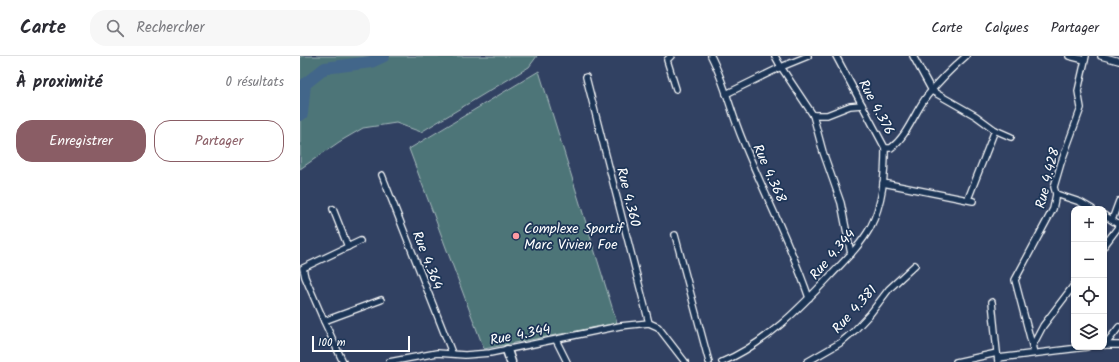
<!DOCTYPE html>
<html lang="fr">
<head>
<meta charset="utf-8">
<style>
	:root { --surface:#fff; --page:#f7f7f7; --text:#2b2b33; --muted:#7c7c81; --line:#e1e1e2; --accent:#8a5d65 }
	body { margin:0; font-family:Kalam,sans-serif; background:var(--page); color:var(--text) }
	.controls { position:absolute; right:12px; bottom:12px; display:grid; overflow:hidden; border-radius:8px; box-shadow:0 1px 3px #0004 }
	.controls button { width:36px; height:36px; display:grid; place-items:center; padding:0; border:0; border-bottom:1px solid var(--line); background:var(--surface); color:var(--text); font:20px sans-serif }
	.scale { position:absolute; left:12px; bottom:10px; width:98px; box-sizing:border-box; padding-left:4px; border:2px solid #fff; border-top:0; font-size:11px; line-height:14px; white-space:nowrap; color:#fff; -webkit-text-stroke:3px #1d3557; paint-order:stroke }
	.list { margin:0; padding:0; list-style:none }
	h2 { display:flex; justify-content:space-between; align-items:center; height:52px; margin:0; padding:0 16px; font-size:17px }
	h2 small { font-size:13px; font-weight:400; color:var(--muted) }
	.actions { display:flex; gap:8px; padding:12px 16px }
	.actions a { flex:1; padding:9px 0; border:1px solid var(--accent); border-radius:16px; text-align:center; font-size:14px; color:var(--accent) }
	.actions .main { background:var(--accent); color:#fff }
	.icon { flex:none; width:22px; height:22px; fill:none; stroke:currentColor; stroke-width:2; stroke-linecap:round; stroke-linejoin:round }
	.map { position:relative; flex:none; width:819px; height:306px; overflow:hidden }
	header { display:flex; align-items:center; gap:24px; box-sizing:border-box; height:56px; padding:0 20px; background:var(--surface); border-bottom:1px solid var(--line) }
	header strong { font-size:19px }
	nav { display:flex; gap:22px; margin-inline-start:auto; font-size:14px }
	.search { width:280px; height:36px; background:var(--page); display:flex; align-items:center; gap:10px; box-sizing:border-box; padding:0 14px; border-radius:16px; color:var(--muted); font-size:15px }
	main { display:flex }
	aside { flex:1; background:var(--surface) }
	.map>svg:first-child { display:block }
	.green { fill:#4e7578; stroke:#a6babc }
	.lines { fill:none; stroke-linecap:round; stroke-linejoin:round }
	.river { stroke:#43668a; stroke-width:12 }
	.street-casing { stroke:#fff; stroke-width:8 }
	.secondary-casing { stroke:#fff; stroke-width:11 }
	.street { stroke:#1d3557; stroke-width:5.5 }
	.secondary { stroke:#1d3557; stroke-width:8 }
	.poi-dot { fill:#ff9aa2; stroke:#1d3557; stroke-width:1.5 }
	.labels { text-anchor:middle; stroke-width:3.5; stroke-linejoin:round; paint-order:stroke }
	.street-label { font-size:14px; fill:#fff; stroke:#1d3557 }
	.poi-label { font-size:14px; fill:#fff; stroke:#1d3557; text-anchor:start }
</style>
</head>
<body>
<header>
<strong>Carte</strong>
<div class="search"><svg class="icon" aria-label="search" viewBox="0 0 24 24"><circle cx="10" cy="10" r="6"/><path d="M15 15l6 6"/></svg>Rechercher</div>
<nav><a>Carte</a><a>Calques</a><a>Partager</a></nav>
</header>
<main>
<aside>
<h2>À proximité<small>0 résultats</small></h2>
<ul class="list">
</ul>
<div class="actions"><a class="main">Enregistrer</a><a>Partager</a></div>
</aside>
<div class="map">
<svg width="819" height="306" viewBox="0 0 819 306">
	<rect width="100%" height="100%" fill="#314162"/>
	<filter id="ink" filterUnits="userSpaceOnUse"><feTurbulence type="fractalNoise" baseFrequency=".025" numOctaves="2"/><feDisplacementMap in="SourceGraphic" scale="8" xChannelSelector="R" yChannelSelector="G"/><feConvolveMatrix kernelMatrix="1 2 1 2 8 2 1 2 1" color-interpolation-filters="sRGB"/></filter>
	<g filter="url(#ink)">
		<g class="green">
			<polygon points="0,0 237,0 229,11 121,76 96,67 63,72 39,86 0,113"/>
			<polygon points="239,15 317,267 184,293 109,93"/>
		</g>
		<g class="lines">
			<polyline class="river" points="0,59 2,58 5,28 25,12 71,6 84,0"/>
			<defs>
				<g id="street">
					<polyline points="371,0 367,4 376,33"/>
					<path d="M411 0C425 27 431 57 443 85 464 138 491 188 509 242"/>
					<polyline points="475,0 481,11 513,59 523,96 541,147 551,198"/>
					<polyline points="536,0 585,92"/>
					<polyline points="613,0 632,35 676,60 695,74 711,81"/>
					<polyline points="769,0 785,4"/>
					<polyline points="801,0 819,5"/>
					<polyline points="286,21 349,267"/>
					<polyline points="426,38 481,11 508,0"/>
					<polyline points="513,59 527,59 550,50 562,49"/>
					<polyline points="82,119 152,297"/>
					<polyline points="583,127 673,145"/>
					<polyline points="756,138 780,146 792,153"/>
					<polyline points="668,143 695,74"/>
					<polyline points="33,153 48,191"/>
					<polyline points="804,159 819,169"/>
					<polyline points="812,164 819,145"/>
					<polyline points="375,179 409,306"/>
					<polyline points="804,190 819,170"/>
					<polyline points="692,246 698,306"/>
					<polyline points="24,265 5,221 3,212 60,185"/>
					<polyline points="256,284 267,306"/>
					<polyline points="733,289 743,270 774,229"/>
					<polyline points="804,289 819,289"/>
					<polyline points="805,289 819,271"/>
					<polyline points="734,297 715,224 753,153 756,138 754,131 761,107 781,52 778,35 786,0"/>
					<polyline points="698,302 787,291"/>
					<polyline points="43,306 24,265 81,244"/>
					<polyline points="89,306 137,297 165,299 190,297 320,270 349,267 358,271 385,306"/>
					<path d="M422 306C465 288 500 252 531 219 545 204 560 190 570 172 583 147 585 119 585 92H591C608 79 614 57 627 40 639 25 652 12 666 0"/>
					<polyline points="507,306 540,287 554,275 570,258 589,233 615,209"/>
					<polyline points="656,306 697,297"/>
				</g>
				<polyline id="secondary" points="207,294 211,306"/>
			</defs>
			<use href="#street" class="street-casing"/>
			<use href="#secondary" class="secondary-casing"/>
			<use href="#street" class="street"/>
			<use href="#secondary" class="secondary"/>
		</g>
	</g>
	<circle class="poi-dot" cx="216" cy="180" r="4"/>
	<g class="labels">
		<g class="street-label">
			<text transform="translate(577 51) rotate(62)" y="5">Rue 4.376</text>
			<text transform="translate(470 117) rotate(66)" y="5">Rue 4.368</text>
			<text transform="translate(747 122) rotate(-76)" y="5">Rue 4.428</text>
			<text transform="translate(329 141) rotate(76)" y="5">Rue 4.360</text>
			<text transform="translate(532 198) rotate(-49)" y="5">Rue 4.344</text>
			<text transform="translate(128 204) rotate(69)" y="5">Rue 4.364</text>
			<text transform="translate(554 253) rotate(-48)" y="5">Rue 4.381</text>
			<text transform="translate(220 278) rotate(-11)" y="5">Rue 4.344</text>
		</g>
		<g class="poi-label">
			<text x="224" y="177">Complexe Sportif<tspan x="224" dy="16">Marc Vivien Foe</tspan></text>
		</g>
	</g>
</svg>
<div class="controls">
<button>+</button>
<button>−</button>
<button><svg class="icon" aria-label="locate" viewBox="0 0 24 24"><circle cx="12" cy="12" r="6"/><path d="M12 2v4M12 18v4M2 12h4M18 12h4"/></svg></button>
<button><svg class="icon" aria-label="layers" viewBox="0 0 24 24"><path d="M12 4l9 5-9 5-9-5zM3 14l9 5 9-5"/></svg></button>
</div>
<div class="scale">100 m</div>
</div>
</main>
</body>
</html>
